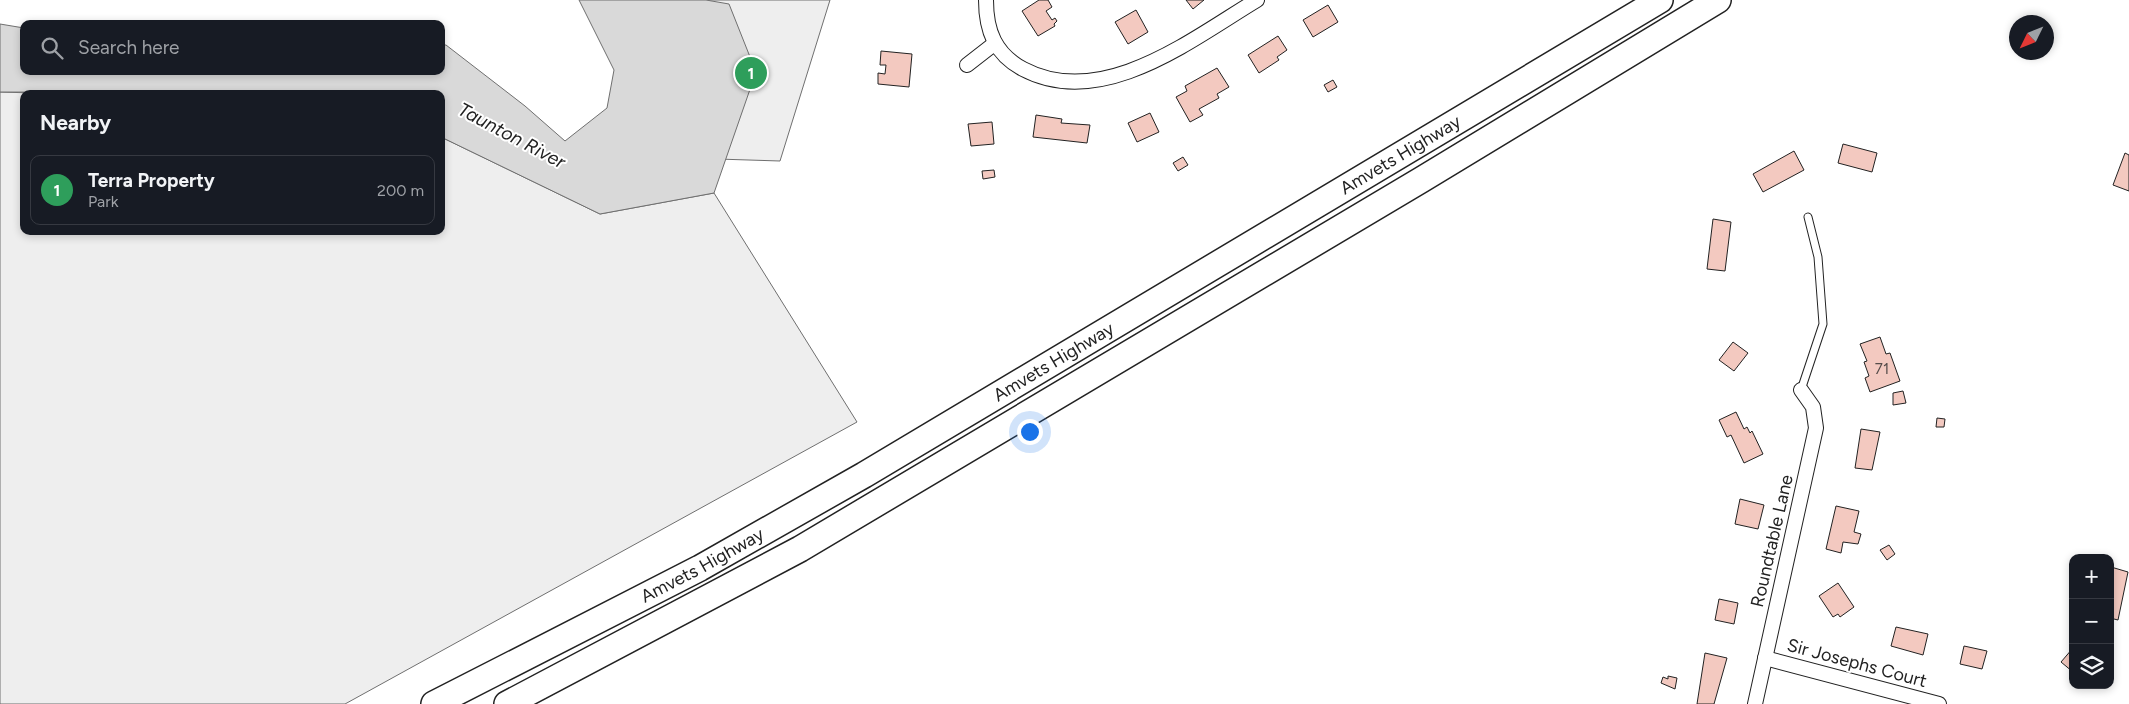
<!DOCTYPE html>
<html lang="en">
<head>
<meta charset="utf-8">
<style>
	:root { --surface:#171b24; --page:#20242c; --text:#f1f3f6; --muted:#9ea1a6; --line:#363941; --accent:#0b8043 }
	body { margin:0; font-family:Figtree,sans-serif; background:var(--page); color:var(--text) }
	.controls { position:absolute; right:15px; bottom:15px; display:grid; overflow:hidden; border-radius:10px; box-shadow:0 2px 8px #0003 }
	.controls button { width:45px; height:45px; display:grid; place-items:center; padding:0; border:0; border-bottom:1px solid var(--line); background:var(--surface); color:var(--text); font:25px sans-serif }
	.compass { position:absolute; left:2009px; top:15px; width:45px; height:45px; border-radius:50%; background:var(--surface); box-shadow:0 2px 8px #0003; rotate:227deg }
	.you { position:absolute; left:1029px; top:431px; width:18px; height:18px; margin:-12px; border:4px solid #fff; border-radius:50%; background:#1a73e8; box-shadow:0 0 0 8px #1a73e833 }
	.badge { display:grid; place-items:center; width:32px; height:32px; border-radius:50%; background:var(--accent); color:#fff; font-size:16px; font-weight:700 }
	.pin { position:absolute; translate:-50% -50%; border:2px solid #fff; box-shadow:0 1px 5px #0006 }
	.list { margin:0; padding:0; list-style:none }
	h2 { display:flex; justify-content:space-between; align-items:center; height:65px; margin:0; padding:0 20px; font-size:21px }
	h2 small { font-size:16px; font-weight:400; color:var(--muted) }
	.list li { display:grid; grid-template-columns:32px 1fr auto; gap:15px; align-items:center; box-sizing:border-box; height:70px; margin:0 10px 10px; padding:0 10px; border:1px solid var(--line); border-radius:10px }
	.list b { display:block; font-size:19px; white-space:nowrap }
	.list p { margin:0; font-size:16px; white-space:nowrap; color:var(--muted) }
	.list em { font-size:16px; font-style:normal; color:var(--muted) }
	.icon { flex:none; width:28px; height:28px; fill:none; stroke:currentColor; stroke-width:2; stroke-linecap:round; stroke-linejoin:round }
	.map { position:relative; flex:none; width:2129px; height:704px; overflow:hidden }
	.search { position:absolute; background:var(--surface); box-shadow:0 2px 8px #0003; left:20px; top:20px; width:425px; height:55px; display:flex; align-items:center; gap:12px; box-sizing:border-box; padding:0 18px; border-radius:10px; color:var(--muted); font-size:19px }
	.panel { position:absolute; background:var(--surface); box-shadow:0 2px 8px #0003; left:20px; top:90px; width:425px; height:145px; border-radius:10px }
	.map>svg:first-child { display:block }
	.green { fill:#eee; stroke:#6f6f6f }
	.water { fill:#d9d9d9; stroke:#6f6f6f }
	.building { fill:#f3c9c0; stroke:#222 }
	.lines { fill:none; stroke-linecap:round; stroke-linejoin:round }
	.lane-casing { stroke:#222; stroke-width:9 }
	.street-casing { stroke:#222; stroke-width:16 }
	.highway-casing { stroke:#222; stroke-width:28 }
	.lane { stroke:#fff; stroke-width:7 }
	.street { stroke:#fff; stroke-width:14 }
	.highway { stroke:#fff; stroke-width:25 }
	.labels { text-anchor:middle; stroke-width:4; stroke-linejoin:round; paint-order:stroke }
	.number-label { font-size:15px; fill:#564c4a }
	.street-label { font-size:18px; fill:#222; stroke:#fff }
	.water-label { font-size:19px; font-style:italic; fill:#222; stroke:#fff }
</style>
</head>
<body>
<div class="map">
<svg width="2129" height="704" viewBox="0 0 2129 704">
	<rect width="100%" height="100%" fill="#fff"/>
	<g class="green">
		<polygon points="643,0 830,0 780,161 685,158"/>
		<polygon points="0,92 67,94 24,94 24,231 441,231 441,137 600,214 714,193 857,422 345,704 0,704"/>
	</g>
	<polygon class="water" points="579,0 706,0 729,4 756,72 714,193 600,214 441,137 441,94 0,92 0,24 24,28 24,71 441,71 441,45 446,45 525,106 565,141 607,108 614,70"/>
	<g class="building">
		<polygon points="1039,0 1048,0 1052,7 1046,11 1052,20 1055,18 1057,21 1054,24 1055,26 1038,36 1022,11"/>
		<polygon points="1186,0 1204,0 1193,9"/>
		<polygon points="1328,5 1338,22 1313,37 1303,20"/>
		<polygon points="1136,10 1148,32 1128,44 1115,22"/>
		<polygon points="1278,36 1287,50 1277,57 1279,60 1259,73 1248,55"/>
		<polygon points="881,51 912,54 909,87 878,84 878,73 885,74 886,65 880,65"/>
		<polygon points="1217,68 1229,87 1217,94 1219,98 1199,109 1203,115 1190,122 1176,97 1187,91 1185,86"/>
		<polygon points="1333,80 1337,87 1328,92 1324,85"/>
		<polygon points="1150,113 1159,132 1137,142 1128,123"/>
		<polygon points="1036,115 1062,119 1061,123 1090,125 1087,143 1033,137"/>
		<polygon points="992,122 994,144 971,146 968,124"/>
		<polygon points="1843,144 1877,153 1872,172 1838,163"/>
		<polygon points="1794,151 1804,170 1763,192 1753,174"/>
		<polygon points="2125,153 2129,155 2129,191 2113,185"/>
		<polygon points="1183,157 1188,165 1178,171 1173,163"/>
		<polygon points="994,170 995,177 983,179 982,171"/>
		<polygon points="1713,219 1731,222 1725,271 1707,269"/>
		<polygon points="1880,337 1886,354 1890,353 1900,381 1870,392 1865,378 1869,376 1864,362 1867,361 1860,344"/>
		<polygon points="1733,342 1748,353 1734,371 1719,360"/>
		<polygon points="1903,391 1906,403 1893,405 1893,393"/>
		<polygon points="1736,412 1744,429 1747,427 1750,433 1752,431 1763,454 1744,463 1731,435 1727,437 1719,420"/>
		<polygon points="1937,418 1945,419 1944,427 1936,427"/>
		<polygon points="1861,429 1880,432 1872,470 1855,468"/>
		<polygon points="1740,499 1764,505 1758,529 1735,524"/>
		<polygon points="1836,506 1859,511 1854,532 1861,534 1858,544 1843,542 1841,553 1826,549"/>
		<polygon points="1889,545 1895,554 1887,560 1880,550"/>
		<polygon points="2111,567 2128,572 2118,620 2110,618"/>
		<polygon points="1838,583 1854,607 1840,617 1838,614 1833,617 1819,596"/>
		<polygon points="1719,599 1738,603 1734,624 1715,620"/>
		<polygon points="1896,627 1928,634 1923,655 1891,646"/>
		<polygon points="1964,646 1987,651 1982,669 1960,664"/>
		<polygon points="2073,648 2073,672 2061,662"/>
		<polygon points="1705,653 1727,658 1714,704 1697,704"/>
		<polygon points="1668,676 1677,678 1675,689 1661,683 1663,677 1668,679"/>
	</g>
	<g class="lines">
		<defs>
			<polyline id="lane" points="1801,390 1823,324 1818,257 1808,217"/>
			<g id="street">
				<path d="M986 0C986 31 995 54 1023 69 1102 111 1192 39 1257 0"/>
				<polyline points="967,65 994,44"/>
				<polyline points="1765,658 1939,704"/>
				<polyline points="1755,704 1816,428 1813,407 1801,390"/>
			</g>
			<g id="highway">
				<path id="s1" d="M434 704 700 568 864 475 1660 0"/>
				<polyline points="507,704 800,549 1421,180 1718,0"/>
			</g>
		</defs>
		<use href="#lane" class="lane-casing"/>
		<use href="#street" class="street-casing"/>
		<use href="#highway" class="highway-casing"/>
		<use href="#lane" class="lane"/>
		<use href="#street" class="street"/>
		<use href="#highway" class="highway"/>
	</g>
	<g class="labels">
		<g class="number-label">
			<text x="1882" y="374">71</text>
		</g>
		<g class="street-label">
			<text dy="6" stroke="none"><textPath href="#s1" startOffset="1112">Amvets Highway</textPath></text>
			<text dy="6" stroke="none"><textPath href="#s1" startOffset="708">Amvets Highway</textPath></text>
			<text transform="translate(1772 541) rotate(-77)" y="6">Roundtable Lane</text>
			<text dy="6" stroke="none"><textPath href="#s1" startOffset="302">Amvets Highway</textPath></text>
			<text transform="translate(1857 663) rotate(15)" y="6">Sir Josephs Court</text>
		</g>
		<g class="water-label">
			<text transform="translate(512 135) rotate(28)" y="7">Taunton River</text>
		</g>
	</g>
</svg>
<div class="controls">
<button>+</button>
<button>−</button>
<button><svg class="icon" aria-label="layers" viewBox="0 0 24 24"><path d="M12 4l9 5-9 5-9-5zM3 14l9 5 9-5"/></svg></button>
</div>
<svg class="compass" viewBox="-18 -18 36 36"><path d="M0-13l5 13h-10z" fill="#e53935"/><path d="M0 13l5-13h-10z" fill="#9ea1a6"/></svg>
<div class="you"></div>
<div class="pin badge" style="left:751px;top:73px;background:#2e9e5b">1</div>
<div class="search"><svg class="icon" aria-label="search" viewBox="0 0 24 24"><circle cx="10" cy="10" r="6"/><path d="M15 15l6 6"/></svg>Search here</div>
<section class="panel">
<h2>Nearby<small></small></h2>
<ul class="list">
<li><span class="badge" style="background:#2e9e5b">1</span><div><b>Terra Property</b><p>Park</p></div><em>200 m</em></li>
</ul>
</section>
</div>
</body>
</html>
